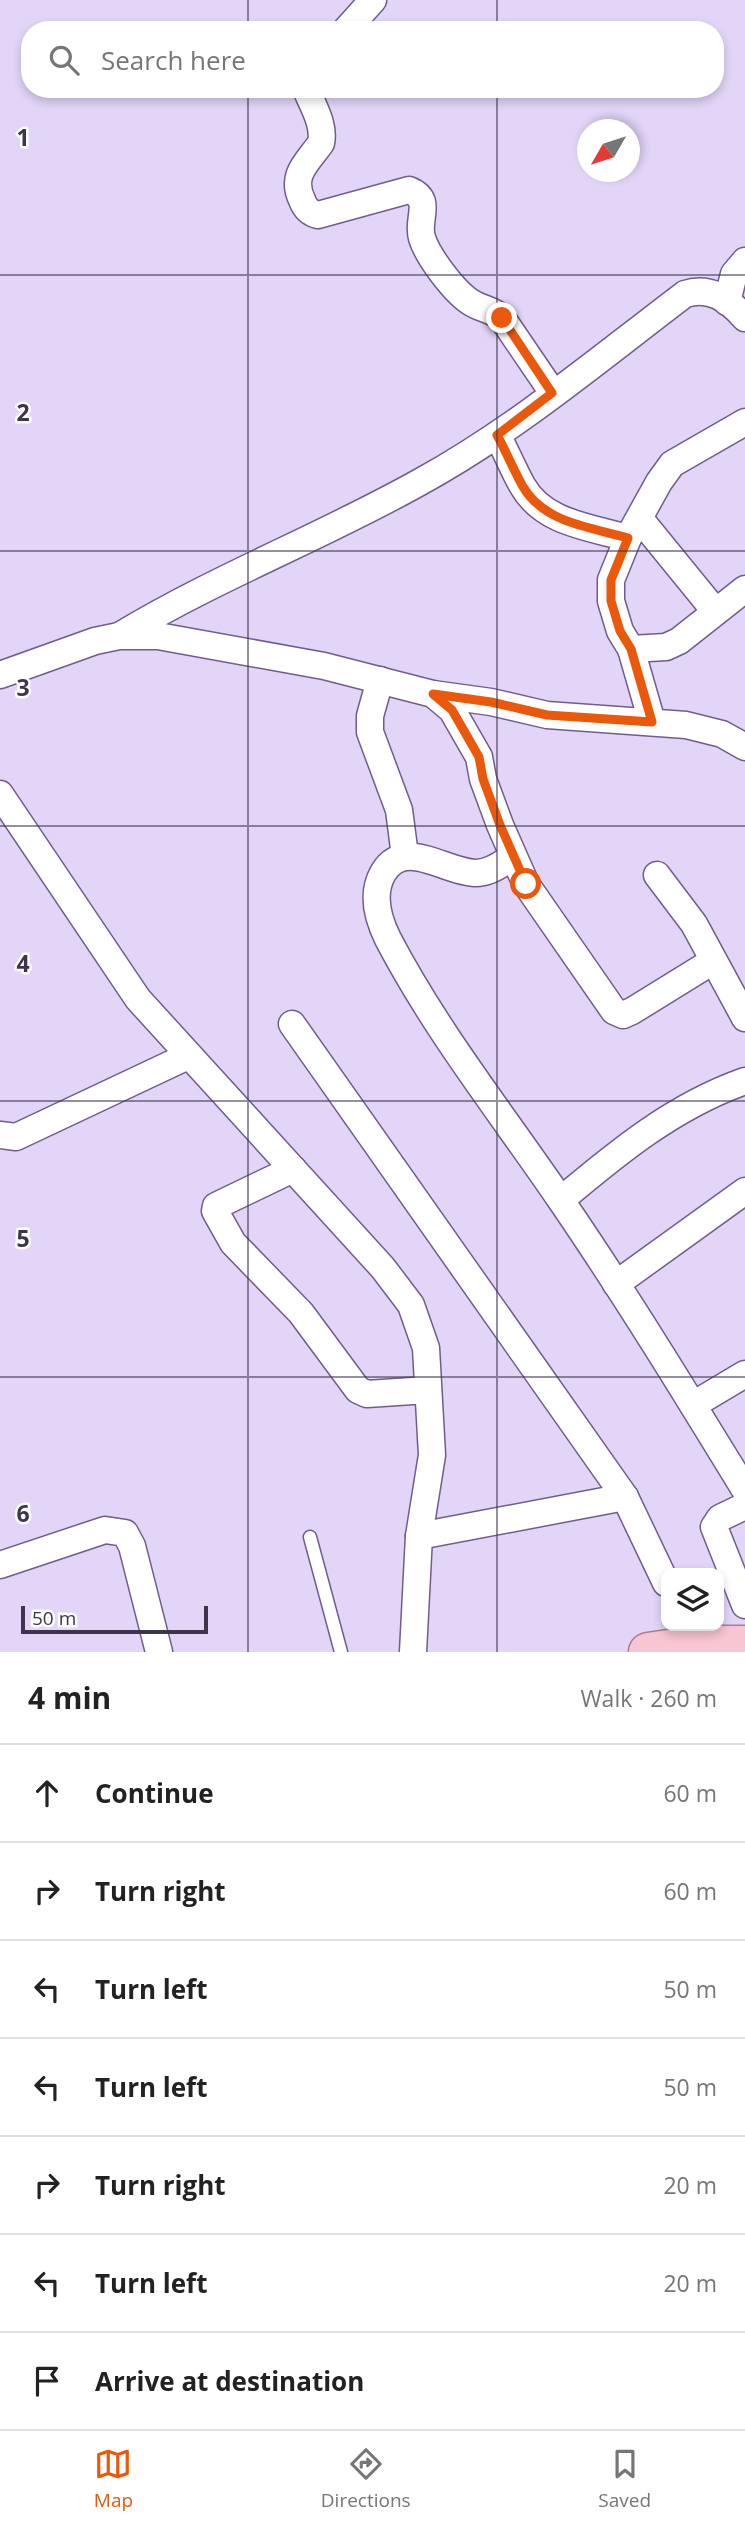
<!DOCTYPE html>
<html lang="en">
<head>
<meta charset="utf-8">
<style>
	:root { --surface:#fff; --page:#f6f6f6; --text:#222; --muted:#767676; --line:#e0e0e0; --accent:#ea580c }
	body { margin:0; font-family:"Open Sans",sans-serif; background:var(--page); color:var(--text) }
	.controls { position:absolute; right:21px; bottom:21px; display:grid; overflow:hidden; border-radius:14px; box-shadow:0 4px 10px #0003 }
	.controls button { width:63px; height:63px; display:grid; place-items:center; padding:0; border:0; border-bottom:2px solid var(--line); background:var(--surface); color:var(--text); font:35px sans-serif }
	.compass { position:absolute; left:577px; top:119px; width:63px; height:63px; border-radius:50%; background:var(--surface); box-shadow:0 4px 10px #0003; rotate:231deg }
	.scale { position:absolute; left:21px; bottom:18px; width:187px; box-sizing:border-box; padding-left:7px; border:4px solid #3e354c; border-top:0; font-size:19px; line-height:24px; white-space:nowrap; color:#3e354c; -webkit-text-stroke:5px #fdfdfd; paint-order:stroke }
	.stop { position:absolute; width:21px; height:21px; margin:-16px; border:5px solid #ea580c; border-radius:50%; background:#fff }
	.stop.end { background:#ea580c; border-color:#fff; box-shadow:0 2px 7px #0008 }
	.list { margin:0; padding:0; list-style:none }
	h2 { display:flex; justify-content:space-between; align-items:center; height:91px; margin:0; padding:0 28px; font-size:30px }
	h2 small { font-size:23px; font-weight:400; color:var(--muted) }
	.list li { display:grid; grid-template-columns:46px 1fr auto; gap:21px; align-items:center; box-sizing:border-box; height:98px; padding:0 28px; border-top:2px solid var(--line) }
	.list b { display:block; font-size:26px; white-space:nowrap }
	.list em { font-size:23px; font-style:normal; color:var(--muted) }
	.icon { flex:none; width:38px; height:38px; fill:none; stroke:currentColor; stroke-width:2; stroke-linecap:round; stroke-linejoin:round }
	.map { position:relative; flex:none; width:745px; height:1652px; overflow:hidden }
	.search { position:absolute; background:var(--surface); box-shadow:0 4px 10px #0003; left:21px; right:21px; top:21px; height:77px; display:flex; align-items:center; gap:18px; box-sizing:border-box; padding:0 24px; border-radius:28px; color:var(--muted); font-size:26px }
	.sheet { height:777px; background:var(--surface) }
	nav { display:flex; justify-content:space-around; align-items:center; box-sizing:border-box; height:98px; border-top:2px solid var(--line); background:var(--surface); font-size:19px; color:var(--muted) }
	nav a { display:grid; justify-items:center; gap:4px }
	nav .on { color:var(--accent) }
	.map>svg:first-child { display:block }
	.lines { fill:none; stroke-linecap:round; stroke-linejoin:round }
	.lane-casing { stroke:#715c8f; stroke-width:15 }
	.street-casing { stroke:#715c8f; stroke-width:29 }
	.primary-casing { stroke:#b47990; stroke-width:41 }
	.lane { stroke:#fff; stroke-width:12 }
	.street { stroke:#fff; stroke-width:26 }
	.primary { stroke:#f8c5d2; stroke-width:38 }
	.route { stroke:#ea580c; stroke-width:9 }
	.grid { fill:none; stroke:#3e354c; stroke-width:2; stroke-opacity:0.55 }
	.grid-label { font-size:23px; text-anchor:middle; font-weight:bold; fill:#3e354c; stroke:#fdfdfd; stroke-width:5; stroke-linejoin:round; paint-order:stroke }
</style>
</head>
<body>
<div class="map">
<svg width="745" height="1652" viewBox="0 0 745 1652">
	<rect width="100%" height="100%" fill="#e2d5f8"/>
	<g class="lines">
		<defs>
			<polyline id="lane" points="310,1537 341,1652"/>
			<g id="street">
				<polyline points="346,30 373,0"/>
				<path d="M306 89C313 106 325 125 321 143 307 163 290 175 302 200 305 208 309 213 318 215L409 190C434 200 416 218 422 238 428 257 455 293 472 303 482 309 493 310 502 318L553 393"/>
				<polyline points="727,302 734,274 745,261"/>
				<path d="M497 435C506 451 513 469 522 485 543 523 589 527 628 538"/>
				<polyline points="640,519 715,611"/>
				<path d="M121 635C217 577 322 537 420 482 515 430 599 359 685 294 710 286 728 299 745 318"/>
				<polyline points="631,649 666,647 679,641 745,589"/>
				<polyline points="0,675 95,641 119,636 158,636 324,666 433,694 452,710 479,757 483,779 500,825 526,884 614,1011 623,1015 632,1011 713,961"/>
				<polyline points="380,680 370,716 370,732 399,810 405,856"/>
				<polyline points="433,694 491,702 547,715 686,725 722,734 745,747"/>
				<polyline points="652,722 631,649 620,631 611,601 611,580 628,538 659,482 672,464 745,422"/>
				<polyline points="0,794 138,999 383,1268 411,1305 426,1348 432,1455 419,1536 413,1652"/>
				<path d="M513 857C501 864 490 873 475 873 445 872 404 837 383 873 371 894 378 919 388 939 436 1031 502 1114 560 1199 625 1294 685 1392 745 1490"/>
				<polyline points="657,875 694,924 745,1018"/>
				<polyline points="292,1024 625,1497 666,1583"/>
				<polyline points="0,1135 16,1137 188,1056"/>
				<polyline points="293,1169 216,1206 215,1211 233,1243 301,1313 358,1390 367,1394 428,1390"/>
				<path d="M561 1200C618 1152 674 1106 745 1081"/>
				<polyline points="616,1284 745,1191"/>
				<polyline points="693,1405 745,1374"/>
				<polyline points="745,1506 720,1518 714,1527 745,1605"/>
				<polyline points="419,1536 625,1497"/>
				<polyline points="0,1565 105,1530 125,1533 132,1546 159,1652"/>
			</g>
			<polyline id="primary" points="648,1652 696,1645 745,1645"/>
		</defs>
		<use href="#lane" class="lane-casing"/>
		<use href="#street" class="street-casing"/>
		<use href="#primary" class="primary-casing"/>
		<use href="#lane" class="lane"/>
		<use href="#street" class="street"/>
		<use href="#primary" class="primary"/>
	</g>
	<g class="lines">
		<path class="route" d="M502 318 552 393 497 435C506 451 513 469 522 485 543 523 590 527 628 538L611 580V601L620 631 631 649 652 722 547 715 491 702 433 694 452 710 479 757 483 779 500 825 526 884"/>
	</g>
	<path class="grid" d="M248 0V30M497 0V30M248 89V1652M497 89V1652M0 275H745M0 551H745M0 826H745M0 1101H745M0 1377H745"/>
	<g class="grid-label">
		<text x="23" y="146">1</text>
		<text x="23" y="421">2</text>
		<text x="23" y="696">3</text>
		<text x="23" y="972">4</text>
		<text x="23" y="1247">5</text>
		<text x="23" y="1522">6</text>
	</g>
</svg>
<div class="controls">
<button><svg class="icon" aria-label="layers" viewBox="0 0 24 24"><path d="M12 4l9 5-9 5-9-5zM3 14l9 5 9-5"/></svg></button>
</div>
<svg class="compass" viewBox="-18 -18 36 36"><path d="M0-13l5 13h-10z" fill="#e53935"/><path d="M0 13l5-13h-10z" fill="#767676"/></svg>
<div class="scale">50 m</div>
<div class="stop" style="left:526px;top:884px"></div>
<div class="stop end" style="left:502px;top:318px"></div>
<div class="search"><svg class="icon" aria-label="search" viewBox="0 0 24 24"><circle cx="10" cy="10" r="6"/><path d="M15 15l6 6"/></svg>Search here</div>
</div>
<section class="sheet">
<h2>4 min<small>Walk · 260 m</small></h2>
<ul class="list">
<li><svg class="icon" aria-label="ahead" viewBox="0 0 24 24"><path d="M12 20V5M6 11l6-6 6 6"/></svg><div><b>Continue</b></div><em>60 m</em></li>
<li><svg class="icon" aria-label="right" viewBox="0 0 24 24"><path d="M7 20v-9h11M14 6l5 5-5 5"/></svg><div><b>Turn right</b></div><em>60 m</em></li>
<li><svg class="icon" aria-label="left" viewBox="0 0 24 24"><path d="M17 20v-9H6M10 6l-5 5 5 5"/></svg><div><b>Turn left</b></div><em>50 m</em></li>
<li><svg class="icon" aria-label="left" viewBox="0 0 24 24"><path d="M17 20v-9H6M10 6l-5 5 5 5"/></svg><div><b>Turn left</b></div><em>50 m</em></li>
<li><svg class="icon" aria-label="right" viewBox="0 0 24 24"><path d="M7 20v-9h11M14 6l5 5-5 5"/></svg><div><b>Turn right</b></div><em>20 m</em></li>
<li><svg class="icon" aria-label="left" viewBox="0 0 24 24"><path d="M17 20v-9H6M10 6l-5 5 5 5"/></svg><div><b>Turn left</b></div><em>20 m</em></li>
<li><svg class="icon" aria-label="arrive" viewBox="0 0 24 24"><path d="M6 21V4h12l-3 4 3 4H6"/></svg><div><b>Arrive at destination</b></div></li>
</ul>
</section>
<nav>
<a class="on"><svg class="icon" aria-label="map" viewBox="0 0 24 24"><path d="M3 6l6-2 6 2 6-2v14l-6 2-6-2-6 2zM9 4v14M15 6v14"/></svg>Map</a>
<a><svg class="icon" aria-label="directions" viewBox="0 0 24 24"><path d="M12 3l9 9-9 9-9-9zM9 14v-3h6M13 9l2 2-2 2"/></svg>Directions</a>
<a><svg class="icon" aria-label="saved" viewBox="0 0 24 24"><path d="M7 4h10v16l-5-4-5 4z"/></svg>Saved</a>
</nav>
</body>
</html>
